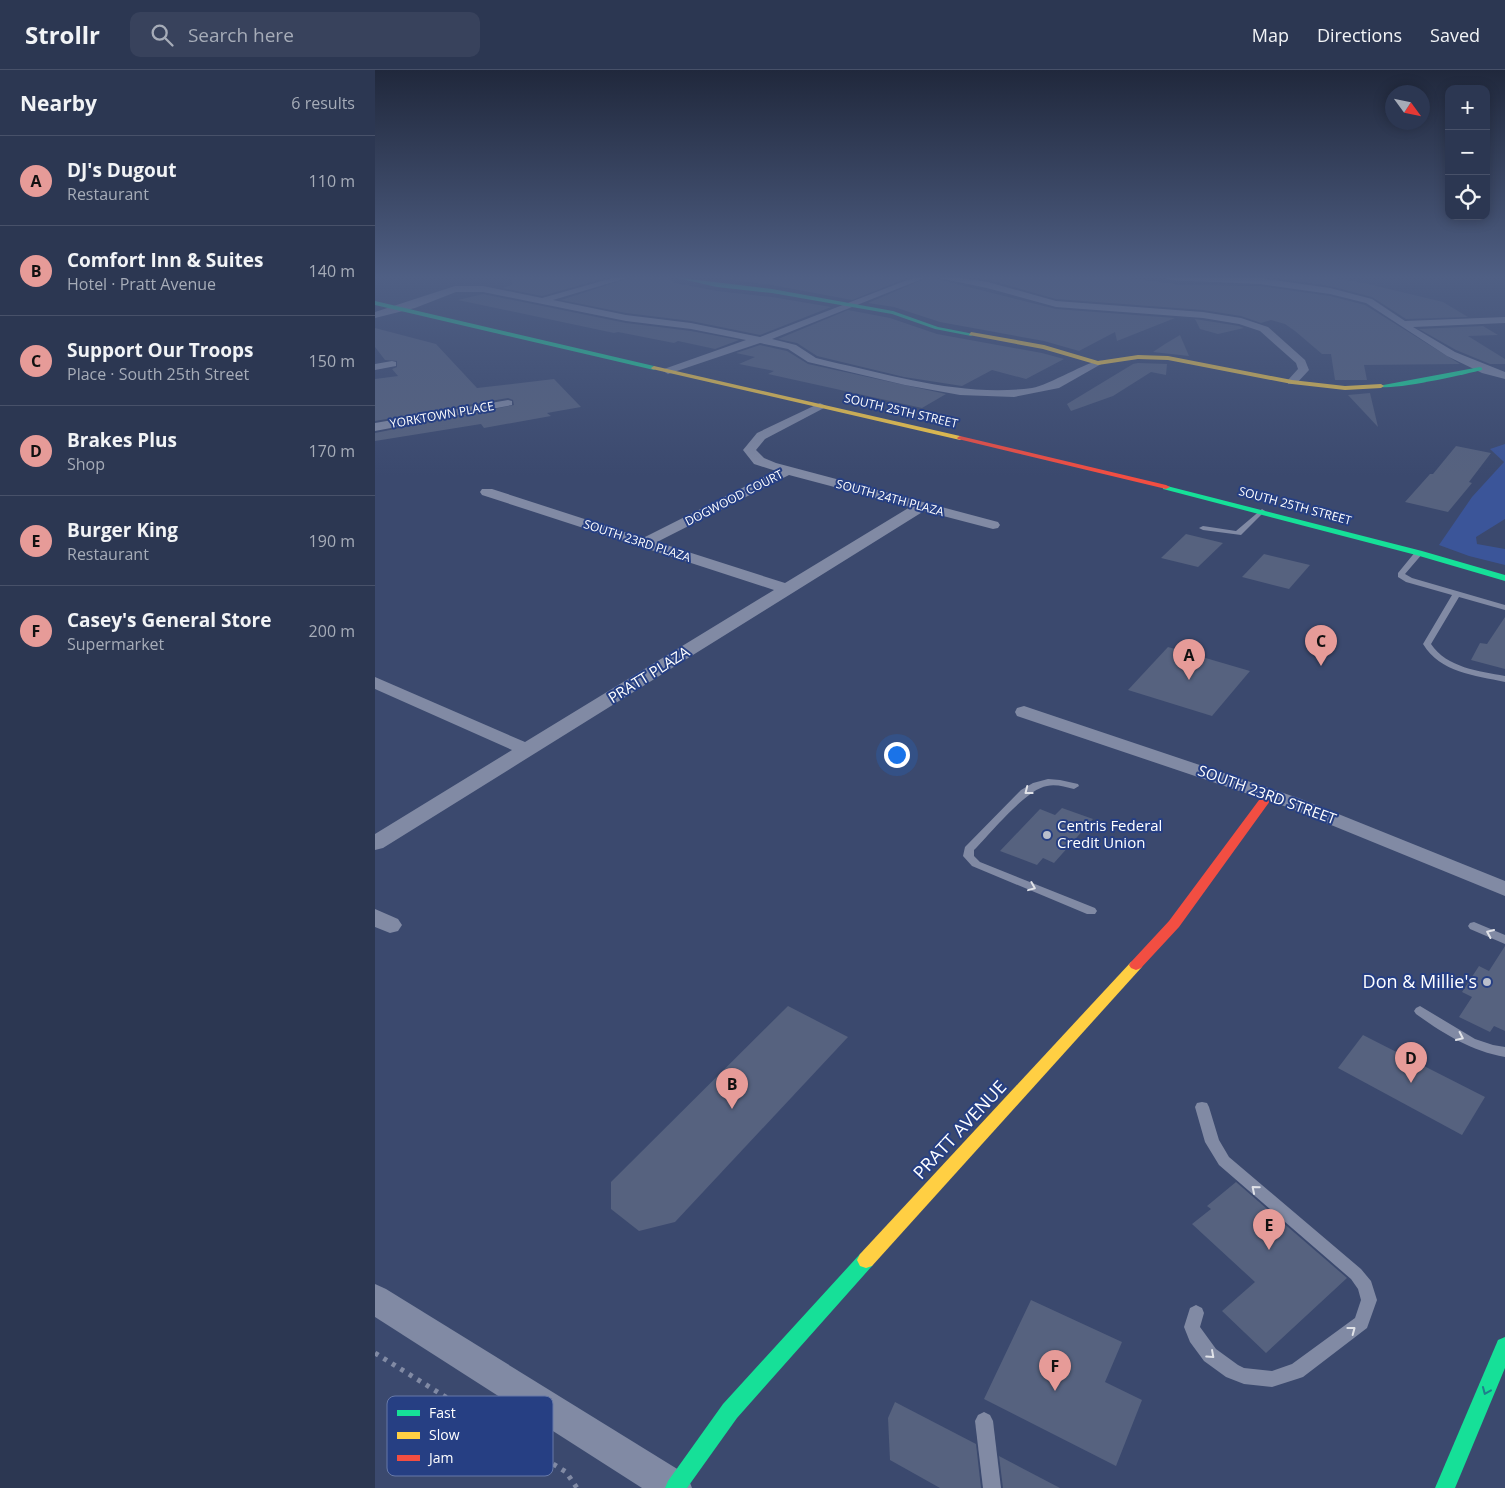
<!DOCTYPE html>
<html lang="en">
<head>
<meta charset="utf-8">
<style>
	:root { --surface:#2c3752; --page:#38425c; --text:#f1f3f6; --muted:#a6acb8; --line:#485169; --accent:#e69b98 }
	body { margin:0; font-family:"Open Sans",sans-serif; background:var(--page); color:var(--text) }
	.controls { position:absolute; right:15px; top:15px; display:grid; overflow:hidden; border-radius:10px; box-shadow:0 2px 12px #0003 }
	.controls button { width:45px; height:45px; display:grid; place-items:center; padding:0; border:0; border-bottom:1px solid var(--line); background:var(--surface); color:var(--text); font:25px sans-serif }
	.compass { position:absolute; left:1010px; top:15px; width:45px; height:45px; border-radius:50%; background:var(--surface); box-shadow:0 2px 12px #0003; rotate:123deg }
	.you { position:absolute; left:521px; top:684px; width:18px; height:18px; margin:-12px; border:4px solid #fff; border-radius:50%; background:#1a73e8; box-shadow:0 0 0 8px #1a73e833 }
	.badge { display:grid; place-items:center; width:32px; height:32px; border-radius:50%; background:var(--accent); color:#111; font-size:16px; font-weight:700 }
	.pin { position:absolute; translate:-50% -41px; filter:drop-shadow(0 1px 2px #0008) }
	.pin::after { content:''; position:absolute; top:26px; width:18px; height:15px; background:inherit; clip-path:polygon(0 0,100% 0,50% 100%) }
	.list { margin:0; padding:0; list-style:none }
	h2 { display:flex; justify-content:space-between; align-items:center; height:65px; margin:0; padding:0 20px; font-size:21px }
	h2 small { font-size:16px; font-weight:400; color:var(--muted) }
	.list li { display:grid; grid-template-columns:32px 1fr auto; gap:15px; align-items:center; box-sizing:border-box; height:90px; padding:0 20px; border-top:1px solid var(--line) }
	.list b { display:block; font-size:19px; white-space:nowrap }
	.list p { margin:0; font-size:16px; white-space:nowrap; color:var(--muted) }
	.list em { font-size:16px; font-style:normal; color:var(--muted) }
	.icon { flex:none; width:28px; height:28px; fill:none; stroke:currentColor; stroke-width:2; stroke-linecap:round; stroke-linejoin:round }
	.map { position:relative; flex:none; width:1130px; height:1418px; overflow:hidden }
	header { display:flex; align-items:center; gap:30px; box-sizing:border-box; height:70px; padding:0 25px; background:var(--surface); border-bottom:1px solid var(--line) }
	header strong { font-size:24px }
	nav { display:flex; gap:28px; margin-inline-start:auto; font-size:18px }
	.search { width:350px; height:45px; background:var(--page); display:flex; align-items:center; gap:12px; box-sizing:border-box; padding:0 18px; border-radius:10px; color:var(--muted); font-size:19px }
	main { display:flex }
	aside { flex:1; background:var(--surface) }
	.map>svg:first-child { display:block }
	.green { fill:#3b5599 }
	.building { fill:#56627f }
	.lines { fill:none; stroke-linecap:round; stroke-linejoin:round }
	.path { stroke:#818aa4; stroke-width:5; stroke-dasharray:4 6; stroke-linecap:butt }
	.lane { fill:#818aa4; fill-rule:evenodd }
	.street { fill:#818aa4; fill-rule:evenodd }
	.fast { fill:#16e098; fill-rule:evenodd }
	.slow { fill:#ffcf43; fill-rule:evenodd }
	.jam { fill:#f24e42; fill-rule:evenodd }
	.oneway { stroke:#e0e2e8 }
	.oneway2 { stroke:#207f8b }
	.poi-dot { fill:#babfcc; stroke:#263f83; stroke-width:2 }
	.labels { text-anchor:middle; stroke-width:4; stroke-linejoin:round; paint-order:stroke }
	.far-street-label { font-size:12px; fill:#fff; stroke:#263f83 }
	.street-label { font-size:15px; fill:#fff; stroke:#263f83 }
	.poi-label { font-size:15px; fill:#fff; stroke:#263f83; text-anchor:start }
	.near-poi-label { font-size:18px; fill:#fff; stroke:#263f83; text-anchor:end }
	.near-street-label { font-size:18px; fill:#fff; stroke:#263f83 }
	.key { fill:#263f83; stroke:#6779a8; stroke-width:1 }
	.key-label { font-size:14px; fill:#fff }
</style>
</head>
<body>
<header>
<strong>Strollr</strong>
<div class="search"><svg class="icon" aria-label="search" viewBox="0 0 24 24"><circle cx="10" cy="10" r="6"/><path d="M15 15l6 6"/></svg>Search here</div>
<nav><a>Map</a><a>Directions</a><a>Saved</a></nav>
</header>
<main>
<aside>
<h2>Nearby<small>6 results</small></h2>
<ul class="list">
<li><span class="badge">A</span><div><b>DJ's Dugout</b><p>Restaurant</p></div><em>110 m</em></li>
<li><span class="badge">B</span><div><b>Comfort Inn &amp; Suites</b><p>Hotel · Pratt Avenue</p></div><em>140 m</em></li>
<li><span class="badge">C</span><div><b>Support Our Troops</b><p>Place · South 25th Street</p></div><em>150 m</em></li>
<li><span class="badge">D</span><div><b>Brakes Plus</b><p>Shop</p></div><em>170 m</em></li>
<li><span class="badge">E</span><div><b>Burger King</b><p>Restaurant</p></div><em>190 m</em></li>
<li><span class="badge">F</span><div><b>Casey's General Store</b><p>Supermarket</p></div><em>200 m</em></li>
</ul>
</aside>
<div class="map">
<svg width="1130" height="1418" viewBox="0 0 1130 1418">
	<rect width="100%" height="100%" fill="#3b496e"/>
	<polygon class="green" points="1130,374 1130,449 1101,467 1102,474 1130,479 1130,495 1094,486 1064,475 1097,427 1129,392 1115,379"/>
	<g class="building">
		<polygon points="136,207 234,207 167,226 127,218 137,215"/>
		<polygon points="257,207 292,207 300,213 342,221 397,227 456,237 385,265 316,251 251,243 186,230"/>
		<polygon points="334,207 535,207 477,230 397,215"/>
		<polygon points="554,207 681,239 800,248 742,271 740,262 704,281 669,271 565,252 519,237 493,233"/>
		<polygon points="593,207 746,207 807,215 885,216 955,226 990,235 1085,294 989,295 992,310 960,310 956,284 947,284 920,261 910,254 896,250 886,253 866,246 828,240 681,229 614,210"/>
		<polygon points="891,207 955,207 993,214 1068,232 1093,247 1031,249 997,227 955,216"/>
		<polygon points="108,224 251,253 316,261 364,270 340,279 303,271 299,273 243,262 239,263 83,230"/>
		<polygon points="473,240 515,248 562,264 667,283 689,289 651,309 617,300 587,316 529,307 442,286 422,273 403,269"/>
		<polygon points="820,249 864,256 869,258 843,264 825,259"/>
		<polygon points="1108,256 1123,265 1093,266 1130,289 1130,294 1115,294 1081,280 1044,259"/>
		<polygon points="0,258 61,274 102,318 179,309 206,337 172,343 176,346 109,358 106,354 0,371 0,363 139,335 138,330 133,328 0,351 0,309 23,306 17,299 22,297 22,291 10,290 0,277"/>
		<polygon points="805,265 814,286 778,282 790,274"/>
		<polygon points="385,275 412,281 433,294 571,324 547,338 393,304 399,301 364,294 380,287 361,283"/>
		<polygon points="763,293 792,294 791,305 776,302 738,326 696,341 692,334 758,294"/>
		<polygon points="995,323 1003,357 973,325"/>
		<polygon points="1081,376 1116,383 1094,412 1097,413 1073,442 1030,432 1055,404 1058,404"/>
		<polygon points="811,464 848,473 823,497 786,488"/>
		<polygon points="889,484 935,495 914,519 867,507"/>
		<polygon points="1130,547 1130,599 1096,590 1105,573 1112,574"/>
		<polygon points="793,577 875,601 837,646 753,620"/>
		<polygon points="687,738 718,749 679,793 668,788 662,795 625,781 665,739 680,745"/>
		<polygon points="1130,876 1130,961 1119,956 1115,962 1084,947 1097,927 1087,922 1104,896 1114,901"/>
		<polygon points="413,936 473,967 300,1152 264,1161 236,1139 236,1112"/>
		<polygon points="988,965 1110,1027 1087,1065 963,998"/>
		<polygon points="861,1112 972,1208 891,1283 847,1241 880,1212 817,1154 836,1139 832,1136"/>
		<polygon points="656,1230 747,1272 730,1312 767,1330 741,1396 609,1329"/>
		<polygon points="520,1332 601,1374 606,1418 565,1418 515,1390 513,1348"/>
		<polygon points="624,1386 685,1418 628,1418"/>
	</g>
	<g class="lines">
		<polyline class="path" points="0,1283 191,1402 202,1418"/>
		<g class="lane">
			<polygon points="887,439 890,441 866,465 828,460 824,458 828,456 861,461"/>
			<path d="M1041 481H1044L1048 483 1030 504 1037 508 1130 535V540L1084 527 1056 574C1072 598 1104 601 1130 606V612C1099 605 1066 603 1048 574L1077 525 1031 512 1023 507V503Z"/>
			<path d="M673 709 685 710 703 714 704 716 699 719C690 717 681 714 672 716 651 719 615 764 599 780V786L605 792 720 838 722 841 720 844H712L597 796 588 786 590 777 646 720 658 713Z"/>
			<polygon points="1099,852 1130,865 1130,874 1095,859 1093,856 1095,853"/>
			<path d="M1045 936 1100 969 1118 975 1130 977V987C1096 981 1069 964 1041 944L1039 941 1041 938Z"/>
			<polygon points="827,1032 832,1033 834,1037 844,1070 854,1087 986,1199 996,1211 1002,1230 992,1258 928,1307 922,1309 897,1317 869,1314 851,1307 829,1291 815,1272 809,1257 815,1238 821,1235 827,1238 829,1243 825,1257 841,1279 863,1295 869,1298 897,1301 917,1294 980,1248 986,1230 983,1219 976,1209 844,1095 830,1072 820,1037 822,1033"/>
			<polygon points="609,1342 615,1345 618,1351 626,1418 608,1418 600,1351 603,1345"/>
		</g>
		<g class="street">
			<path d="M241 207H255L178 230 251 245 316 253 385 267 540 207H552L397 269 421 275 441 288 453 291C520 306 588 327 657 318 675 315 718 288 727 291L728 293 684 318 639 327 585 325 530 315 433 292 413 279 385 273 293 304 288 301 289 299 371 270 316 259 251 251 108 222H81L40 238 0 248V242L80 216H108L167 228Z"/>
			<polygon points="559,207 580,207 613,212 681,231 828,242 866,248 893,257 930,290 934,300 921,314 913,314 913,310 923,299 921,293 885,261 864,254 828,248 681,237 612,218"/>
			<polygon points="790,207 885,208 955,218 997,229 1030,251 1130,247 1130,253 1038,257 1080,282 1130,302 1130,309 1107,303 1072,286 991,233 955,224 885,214 794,210"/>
			<polygon points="17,291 21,292 21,296 0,300 0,294"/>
			<polygon points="133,330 137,331 137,335 0,361 0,353"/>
			<path d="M445 333 451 336 449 338 390 369 381 380 389 388 401 393 623 452 625 455 623 458 618 459 549 441 8 778 0 780V764L137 680 0 619V607L150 672 399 520 107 425 105 422 107 419H117L268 468 401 401 379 394 368 380 382 363ZM414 405 535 437 410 513 282 472Z"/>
			<polygon points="649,636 926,729 1130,811 1130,826 912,737 642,646 640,642 642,638"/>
			<polygon points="0,839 23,849 27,855 23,861 15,863 0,857"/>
			<polygon points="0,1214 11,1219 312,1405 317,1418 267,1418 0,1247"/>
		</g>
		<g class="fast">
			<polygon points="298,207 397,219 518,241 563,257 599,264 596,266 560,259 517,244 397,223 342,217"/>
			<polygon points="0,231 279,296 282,298 279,300 0,235"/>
			<path d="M1105 297 1107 298V300C1091 304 1013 322 1003 316Z"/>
			<polygon points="788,415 1047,481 1130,505 1130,511 1041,485 788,419"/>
			<polygon points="491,1182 497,1184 500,1190 497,1196 362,1348 312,1418 290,1418 293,1411 348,1334 485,1184"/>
			<polygon points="1130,1267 1130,1298 1080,1418 1060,1418 1123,1270"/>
		</g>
		<g class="slow">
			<polygon points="596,262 669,275 723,291 763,285 793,286 917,310 970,316 1006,314 1009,316 1006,318 970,320 917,314 793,290 763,289 723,295 668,279 594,265"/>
			<polygon points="279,296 585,366 588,368 585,370 277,299 276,298"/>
			<polygon points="761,890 766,892 768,895 766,898 497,1196 491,1198 485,1196 482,1190 485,1184 756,892"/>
		</g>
		<g class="jam">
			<polygon points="585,366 791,415 795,417 791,419 583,369 582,368"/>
			<polygon points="894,721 900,724 804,857 766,898 761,900 756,898 754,895 756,892 794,851 890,722"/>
		</g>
	</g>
	<defs><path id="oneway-chevron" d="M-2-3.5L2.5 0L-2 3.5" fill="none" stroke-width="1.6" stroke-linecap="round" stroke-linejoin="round" transform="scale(1.25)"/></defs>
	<g class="oneway">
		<use href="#oneway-chevron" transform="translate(653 721) rotate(142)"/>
		<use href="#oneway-chevron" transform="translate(657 817) rotate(22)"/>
		<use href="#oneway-chevron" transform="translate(1115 863) rotate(-156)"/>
		<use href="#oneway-chevron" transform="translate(1085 967) rotate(25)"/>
		<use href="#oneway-chevron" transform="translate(880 1119) rotate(-140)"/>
		<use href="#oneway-chevron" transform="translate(977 1260) rotate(-37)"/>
		<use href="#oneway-chevron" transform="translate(836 1285) rotate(42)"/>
	</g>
	<use class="oneway2" href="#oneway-chevron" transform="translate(1111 1321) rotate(113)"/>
	<linearGradient id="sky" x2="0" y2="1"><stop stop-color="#20283c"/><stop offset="0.51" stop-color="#4f5f84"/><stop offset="1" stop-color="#4f5f84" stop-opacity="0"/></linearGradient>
	<rect width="1130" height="406" fill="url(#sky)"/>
	<g class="poi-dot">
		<circle cx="672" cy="765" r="5"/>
		<circle cx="1112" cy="912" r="5"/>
	</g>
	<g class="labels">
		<g class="far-street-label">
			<text transform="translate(526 341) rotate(13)" y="4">SOUTH 25TH STREET</text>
			<text transform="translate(67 345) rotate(-10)" y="4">YORKTOWN PLACE</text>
			<text transform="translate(359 428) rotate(-27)" y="4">DOGWOOD COURT</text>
			<text transform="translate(515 428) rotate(15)" y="4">SOUTH 24TH PLAZA</text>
			<text transform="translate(920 436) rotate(15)" y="4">SOUTH 25TH STREET</text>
			<text transform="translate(262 471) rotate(18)" y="4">SOUTH 23RD PLAZA</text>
		</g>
		<g class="street-label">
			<text transform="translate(274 605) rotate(-32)" y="5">PRATT PLAZA</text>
			<text transform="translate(892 725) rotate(20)" y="5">SOUTH 23RD STREET</text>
		</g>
		<g class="poi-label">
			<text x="682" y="761">Centris Federal<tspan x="682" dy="17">Credit Union</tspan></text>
		</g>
		<g class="near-poi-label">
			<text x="1102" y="918">Don &amp; Millie's</text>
		</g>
		<g class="near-street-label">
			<text transform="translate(585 1060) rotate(-47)" y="6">PRATT AVENUE</text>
		</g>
	</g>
	<rect x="12" y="1326" width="166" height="80" rx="8" class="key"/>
	<rect x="22" y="1340" width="23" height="6" fill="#16e098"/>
	<rect x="22" y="1362" width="23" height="7" fill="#ffcf43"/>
	<rect x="22" y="1385" width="23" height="6" fill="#f24e42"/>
	<g class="key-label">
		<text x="54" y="1348">Fast</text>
		<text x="54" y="1370">Slow</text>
		<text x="54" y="1393">Jam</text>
	</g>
</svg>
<div class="controls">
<button>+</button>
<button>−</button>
<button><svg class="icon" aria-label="locate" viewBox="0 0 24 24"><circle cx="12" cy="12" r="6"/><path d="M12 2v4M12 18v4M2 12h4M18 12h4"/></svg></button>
</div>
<svg class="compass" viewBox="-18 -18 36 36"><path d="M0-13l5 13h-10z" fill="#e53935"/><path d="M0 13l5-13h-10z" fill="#a6acb8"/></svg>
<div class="you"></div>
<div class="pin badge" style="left:814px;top:610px">A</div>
<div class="pin badge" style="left:357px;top:1039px">B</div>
<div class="pin badge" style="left:946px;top:596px">C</div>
<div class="pin badge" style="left:1036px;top:1013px">D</div>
<div class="pin badge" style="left:894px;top:1180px">E</div>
<div class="pin badge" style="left:680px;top:1321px">F</div>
</div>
</main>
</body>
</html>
